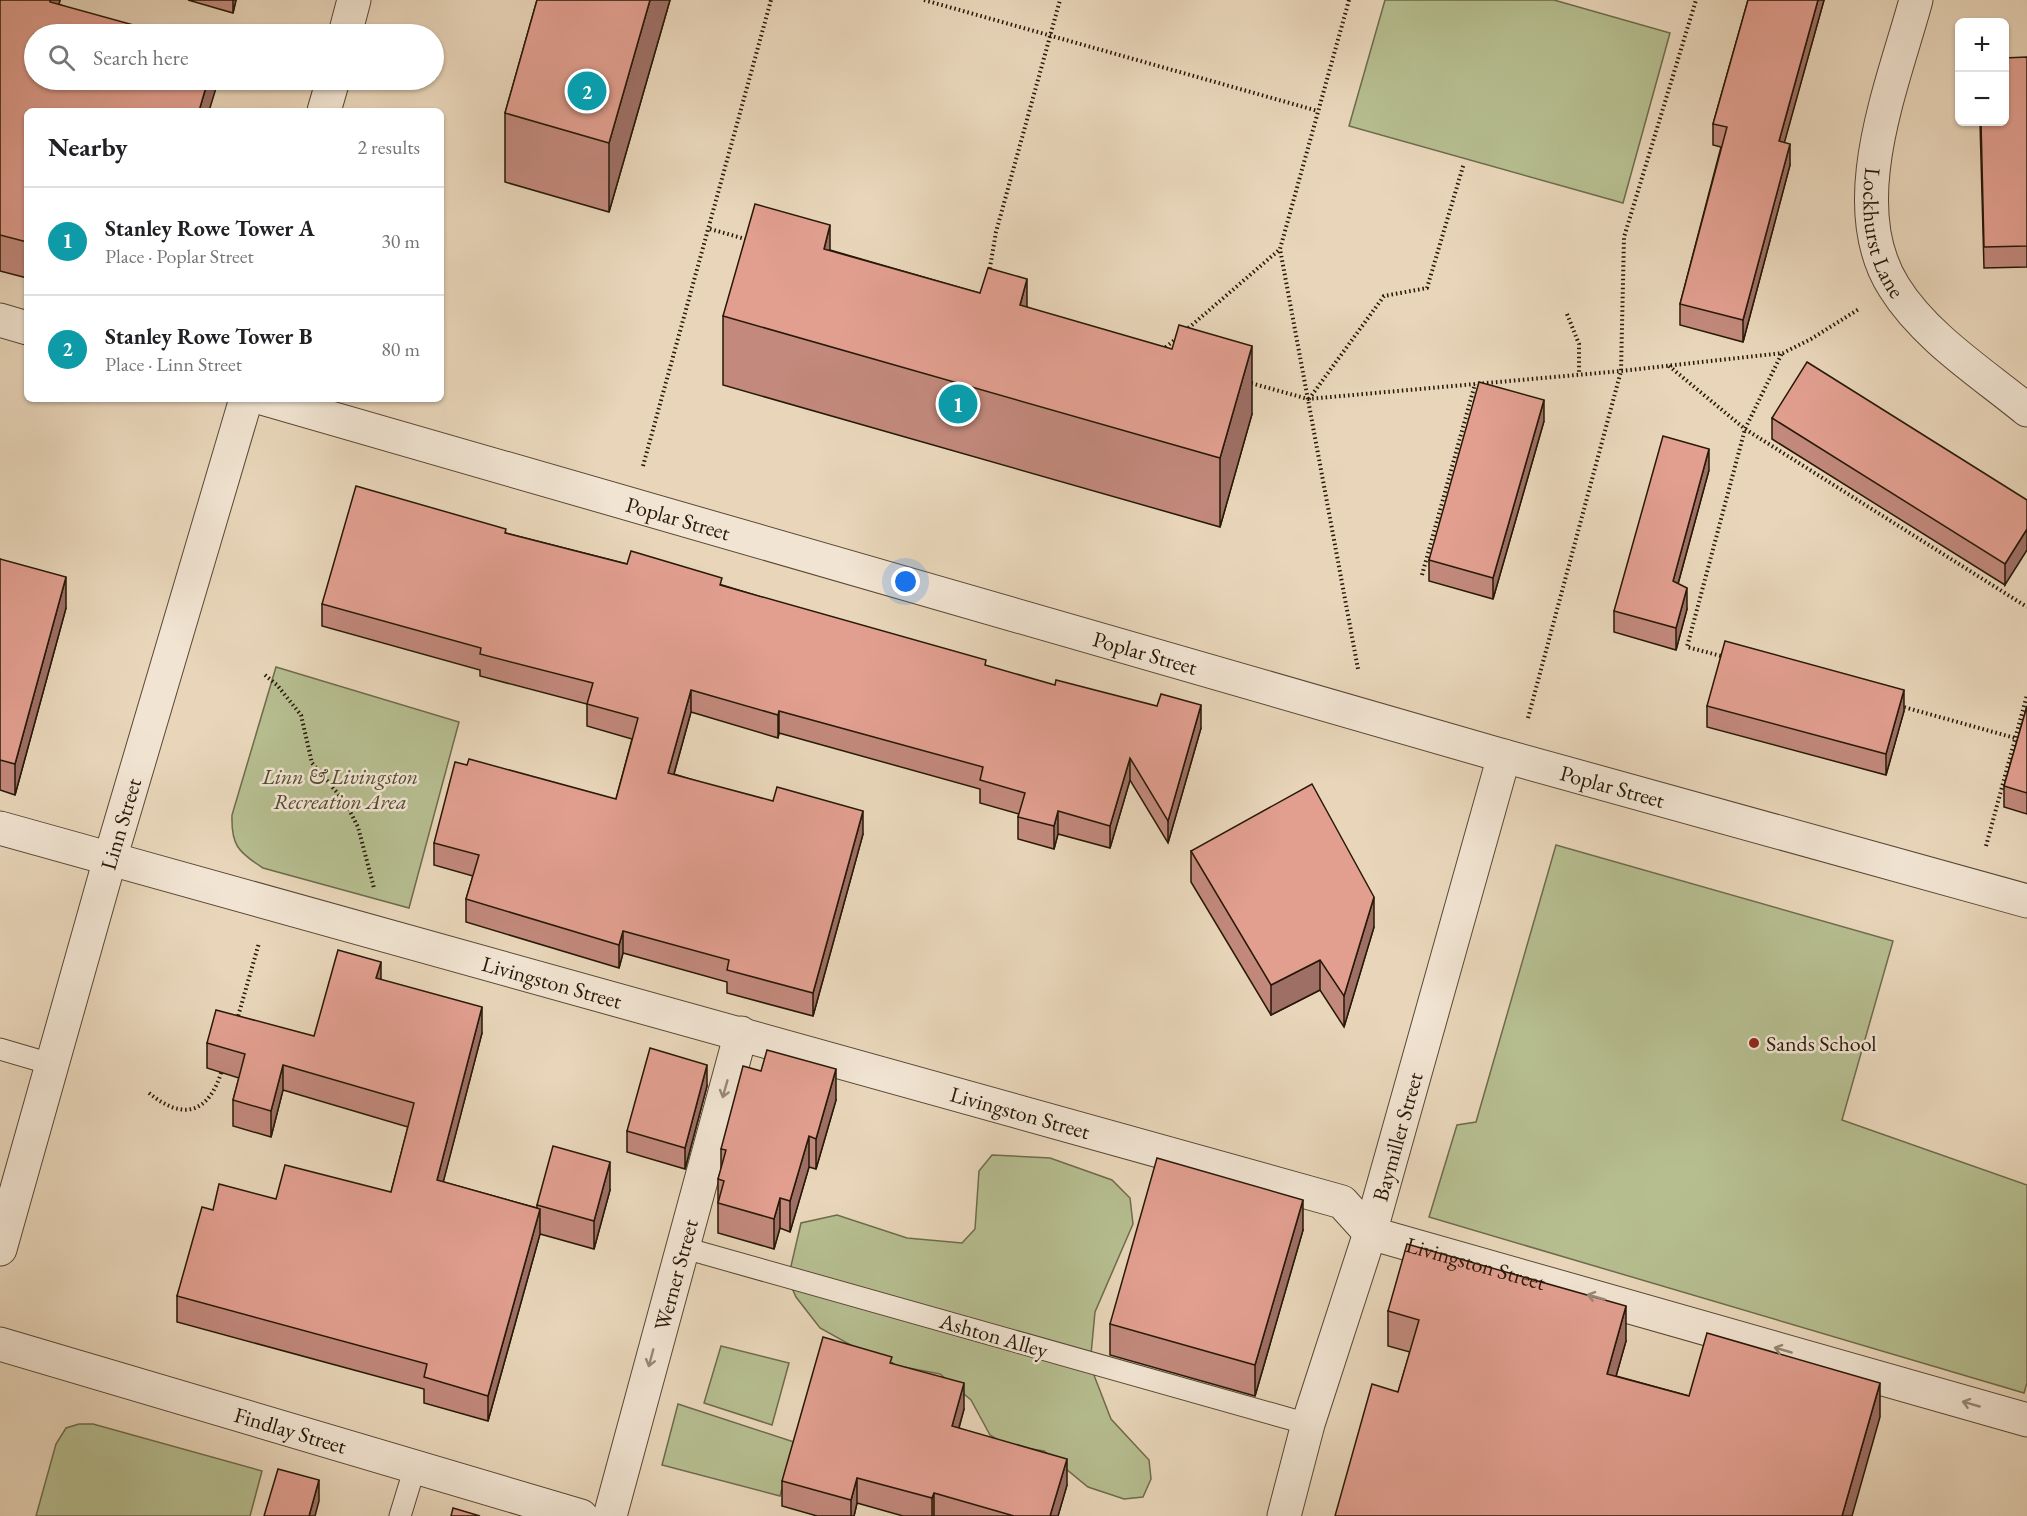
<!DOCTYPE html>
<html lang="en">
<head>
<meta charset="utf-8">
<style>
	:root { --surface:#fff; --page:#f6f6f6; --text:#202124; --muted:#757577; --line:#e0e0e0; --accent:#8f2418 }
	body { margin:0; font-family:"EB Garamond",serif; background:var(--page); color:var(--text) }
	.controls { position:absolute; right:18px; top:18px; display:grid; overflow:hidden; border-radius:9px; box-shadow:0 2px 4px #0004 }
	.controls button { width:54px; height:54px; display:grid; place-items:center; padding:0; border:0; border-bottom:2px solid var(--line); background:var(--surface); color:var(--text); font:30px sans-serif }
	.you { position:absolute; left:906px; top:582px; width:21px; height:21px; margin:-15px; border:4px solid #fff; border-radius:50%; background:#1a73e8; box-shadow:0 0 0 9px #1a73e833 }
	.badge { display:grid; place-items:center; width:39px; height:39px; border-radius:50%; background:var(--accent); color:#fff; font-size:20px; font-weight:700 }
	.pin { position:absolute; translate:-50% -50%; border:3px solid #fff; box-shadow:0 2px 6px #0006 }
	.list { margin:0; padding:0; list-style:none }
	h2 { display:flex; justify-content:space-between; align-items:center; height:78px; margin:0; padding:0 24px; font-size:26px }
	h2 small { font-size:20px; font-weight:400; color:var(--muted) }
	.list li { display:grid; grid-template-columns:39px 1fr auto; gap:18px; align-items:center; box-sizing:border-box; height:108px; padding:0 24px; border-top:2px solid var(--line) }
	.list b { display:block; font-size:22px; white-space:nowrap }
	.list p { margin:0; font-size:20px; white-space:nowrap; color:var(--muted) }
	.list em { font-size:20px; font-style:normal; color:var(--muted) }
	.icon { flex:none; width:33px; height:33px; fill:none; stroke:currentColor; stroke-width:2; stroke-linecap:round; stroke-linejoin:round }
	.map { position:relative; flex:none; width:2027px; height:1516px; overflow:hidden }
	.search { position:absolute; background:var(--surface); box-shadow:0 2px 4px #0004; left:24px; top:24px; width:420px; height:66px; display:flex; align-items:center; gap:15px; box-sizing:border-box; padding:0 21px; border-radius:33px; color:var(--muted); font-size:22px }
	.panel { position:absolute; background:var(--surface); box-shadow:0 2px 4px #0004; left:24px; top:108px; width:420px; height:294px; border-radius:9px }
	.map>svg:first-child { display:block }
	.green { fill:#b6be90; stroke:#6e6b4c; stroke-width:1.5 }
	.lines { fill:none; stroke-linecap:round; stroke-linejoin:round }
	.service-casing { stroke:#584834; stroke-width:23 }
	.minor-casing { stroke:#584834; stroke-width:35 }
	.tertiary-casing { stroke:#584834; stroke-width:35 }
	.path { stroke:#271807; stroke-width:4; stroke-dasharray:1.5 3; stroke-linecap:butt }
	.service { stroke:#f1e4d2; stroke-width:21 }
	.minor { stroke:#f1e4d2; stroke-width:33 }
	.tertiary { stroke:#f1e4d2; stroke-width:33 }
	.wall { fill:#c2897c; stroke:#271807; stroke-width:1.5 }
	.shaded-wall { fill:#9e6f65; stroke:#271807; stroke-width:1.5 }
	.building { fill:#e29f90; stroke:#271807; stroke-width:1.5 }
	.oneway { stroke:#968877 }
	.poi-dot { fill:#8f2418; stroke:#f1e4d2; stroke-width:2 }
	.labels { text-anchor:middle; stroke-width:5; stroke-linejoin:round; paint-order:stroke }
	.street-label { font-size:22px; fill:#271807; stroke:#f1e4d2 }
	.park-label { font-size:22px; font-style:italic; fill:#524a30; stroke:#f1e4d2 }
	.poi-label { font-size:22px; fill:#271807; stroke:#f1e4d2; text-anchor:start }
</style>
</head>
<body>
<div class="map">
<svg width="2027" height="1516" viewBox="0 0 2027 1516">
	<rect width="100%" height="100%" fill="#e9d6ba"/>
	<filter id="stains"><feTurbulence type="fractalNoise" baseFrequency=".00333" numOctaves="4"/><feColorMatrix values="0 0 0 0 .2 0 0 0 0 .09 0 0 0 0 .02 0 0 0 .5 -.17"/></filter>
	<radialGradient id="worn" r=".72"><stop offset=".6" stop-color="#630" stop-opacity="0"/><stop offset="1" stop-color="#630" stop-opacity=".3"/></radialGradient>
	<g class="green">
		<polygon points="1385,0 1554,0 1670,33 1623,203 1349,126"/>
		<path d="M276 667 459 722 409 908 263 868C238 852 231 845 232 815Z"/>
		<polygon points="1556,845 1893,941 1842,1120 2027,1185 2027,1383 2024,1393 1429,1217 1457,1125 1476,1122"/>
		<polygon points="992,1155 1050,1158 1112,1180 1130,1198 1133,1224 1095,1312 1090,1365 1111,1419 1149,1460 1151,1479 1143,1497 1124,1499 1088,1487 1044,1451 1006,1445 990,1435 971,1400 940,1374 883,1363 820,1328 796,1297 788,1279 801,1223 837,1215 907,1238 962,1243 975,1229 979,1171"/>
		<polygon points="721,1346 789,1363 772,1425 704,1403"/>
		<polygon points="678,1404 794,1442 780,1496 662,1465"/>
		<polygon points="79,1424 93,1424 262,1471 250,1516 36,1516 56,1444 66,1428"/>
	</g>
	<g class="lines">
		<defs>
			<g id="service">
				<polyline points="0,1049 51,1064"/>
				<polyline points="681,1247 1308,1424"/>
				<polyline points="400,1516 415,1467"/>
			</g>
			<g id="minor">
				<path id="s1" d="M1916 0C1893 85 1842 205 1894 287 1925 337 1982 373 2027 410"/>
				<polyline points="0,320 27,328"/>
				<path id="s2" d="M265 399 1504 756 2027 901"/>
				<path id="s3" d="M0 828 1342 1202 1370 1233 2027 1420"/>
				<path id="s4" d="M610 1516 741 1033"/>
				<path id="s5" d="M1284 1516 1308 1424 1370 1233 1504 756"/>
			</g>
			<g id="tertiary">
				<polyline points="345,34 354,0"/>
				<polyline points="324,111 333,80"/>
				<path id="s6" d="M0 1249 110 859 246 399"/>
				<path id="s7" d="M0 1344 581 1516"/>
			</g>
		</defs>
		<use href="#service" class="service-casing"/>
		<use href="#minor" class="minor-casing"/>
		<use href="#tertiary" class="tertiary-casing"/>
		<g class="path">
			<polyline points="924,0 1318,111"/>
			<polyline points="1349,0 1280,249 1358,669"/>
			<polyline points="710,229 749,240"/>
			<polyline points="989,273 996,232 1060,0"/>
			<polyline points="1567,314 1579,344 1579,374"/>
			<polyline points="1185,331 1279,250"/>
			<polyline points="1162,350 1177,338"/>
			<polyline points="1669,366 1745,429 2027,607"/>
			<polyline points="1247,382 1308,399 1621,371 1783,353 1811,339 1859,309"/>
			<polyline points="1309,399 1384,296 1427,288 1464,163"/>
			<polyline points="643,466 771,0"/>
			<polyline points="1422,575 1475,384"/>
			<polyline points="1725,657 1687,647 1745,429 1782,353"/>
			<polyline points="265,675 277,685 301,715 312,763 345,802 358,827 374,888"/>
			<polyline points="1900,706 2015,738"/>
			<polyline points="1528,718 1621,371 1624,237 1696,0"/>
			<polyline points="1986,846 2027,695"/>
			<polyline points="237,1020 259,943"/>
			<path d="M149 1093C183 1121 209 1114 222 1070"/>
		</g>
		<use href="#service" class="service"/>
		<use href="#minor" class="minor"/>
		<use href="#tertiary" class="tertiary"/>
	</g>
	<g class="wall">
		<polygon points="0,0 60,0 59,4 217,80 217,85 27,111 27,278 0,271"/>
		<polygon points="188,0 236,0 233,13"/>
		<polygon points="537,0 670,0 609,212 505,182 505,113"/>
		<polygon points="1748,0 1824,0 1784,142 1790,165 1743,342 1680,325 1680,304 1721,147 1713,145 1713,124"/>
		<polygon points="2027,57 2027,267 1984,268 1980,122 2004,122"/>
		<polygon points="830,250 1027,307 1252,414 1220,527 723,385 723,316"/>
		<polygon points="1772,418 2027,500 2005,585 1772,439"/>
		<polygon points="1544,421 1493,599 1429,581 1429,560"/>
		<polygon points="1709,470 1678,584 1687,609 1676,650 1614,632 1614,611"/>
		<polygon points="506,533 627,564 722,585 986,666 1201,728 1168,843 1130,780 1110,848 1058,834 1054,849 1018,839 1018,817 1019,814 980,803 980,789 779,733 778,738 691,712 674,774 863,834 813,1016 727,993 727,982 623,953 619,968 466,922 466,899 473,876 434,865 434,843 616,799 632,739 587,726 587,704 480,676 480,670 322,626 322,604"/>
		<polygon points="0,559 66,608 15,795 0,790"/>
		<polygon points="1707,706 1904,711 1886,775 1707,727"/>
		<polygon points="2027,706 2027,814 2004,807 2004,786"/>
		<polygon points="1191,851 1374,927 1344,1027 1320,990 1271,1015 1191,882"/>
		<polygon points="381,980 482,1033 443,1182 537,1208 537,1205 610,1190 594,1249 540,1234 488,1421 424,1403 424,1389 177,1322 177,1296 213,1210 276,1199 391,1192 408,1127 283,1090 271,1137 233,1126 233,1100 239,1078 207,1068 207,1043 314,1036"/>
		<polygon points="707,1086 685,1169 627,1152 627,1131"/>
		<polygon points="836,1100 816,1169 809,1167 790,1232 780,1228 774,1249 718,1233 718,1179 721,1170 721,1149"/>
		<polygon points="1303,1230 1255,1396 1110,1355 1110,1324"/>
		<polygon points="1388,1311 1626,1341 1616,1376 1689,1396 1880,1417 1398,1392 1410,1352 1388,1346"/>
		<polygon points="892,1363 964,1409 959,1428 1067,1485 1058,1516 903,1516 857,1503 854,1516 817,1516 782,1506 782,1481"/>
	</g>
	<g class="shaded-wall">
		<polygon points="50,0 60,0 51,34"/>
		<polygon points="233,0 236,0 233,13"/>
		<polygon points="650,0 670,0 609,212 609,143"/>
		<polygon points="1818,0 1824,0 1779,162 1779,141"/>
		<polygon points="208,80 217,80 217,85 209,111 199,111"/>
		<polygon points="1790,144 1790,165 1743,342 1743,320"/>
		<polygon points="830,225 830,294 824,249"/>
		<polygon points="1027,279 1027,348 1020,305"/>
		<polygon points="1252,346 1252,414 1220,527 1220,458"/>
		<polygon points="1544,400 1544,421 1493,599 1493,578"/>
		<polygon points="1709,449 1709,470 1673,602 1673,581"/>
		<polygon points="2027,529 2027,550 2005,585 2005,564"/>
		<polygon points="66,577 66,608 15,795 15,764"/>
		<polygon points="1687,588 1687,609 1676,650 1676,628"/>
		<polygon points="691,690 691,712 668,795 668,773"/>
		<polygon points="1904,690 1904,711 1886,775 1886,754"/>
		<polygon points="1201,705 1201,728 1168,843 1168,821"/>
		<polygon points="779,711 779,733 778,738 778,715"/>
		<polygon points="1130,758 1130,780 1110,848 1110,826"/>
		<polygon points="863,811 863,834 813,1016 813,993"/>
		<polygon points="1058,811 1058,834 1054,849 1054,826"/>
		<polygon points="1374,897 1374,927 1344,1027 1344,996"/>
		<polygon points="623,931 623,953 619,968 619,945"/>
		<polygon points="1320,960 1320,990 1271,1015 1271,985"/>
		<polygon points="381,962 381,987 376,978"/>
		<polygon points="482,1007 482,1033 437,1206 437,1180"/>
		<polygon points="283,1065 283,1090 271,1137 271,1111"/>
		<polygon points="707,1065 707,1086 685,1169 685,1148"/>
		<polygon points="836,1069 836,1100 816,1169 816,1139"/>
		<polygon points="809,1136 809,1167 790,1232 790,1201"/>
		<polygon points="610,1162 610,1190 594,1249 594,1221"/>
		<polygon points="780,1198 780,1228 774,1249 774,1219"/>
		<polygon points="1303,1200 1303,1230 1255,1396 1255,1365"/>
		<polygon points="540,1209 540,1234 488,1421 488,1396"/>
		<polygon points="1626,1306 1626,1341 1607,1408 1607,1374"/>
		<polygon points="964,1383 964,1409 952,1452 952,1426"/>
		<polygon points="1880,1383 1880,1417 1852,1516 1842,1516"/>
		<polygon points="1067,1459 1067,1485 1058,1516 1050,1516"/>
		<polygon points="857,1478 857,1503 854,1516 851,1516 851,1500"/>
		<polygon points="319,1480 319,1501 315,1516 309,1516"/>
		<polygon points="934,1493 934,1516 932,1516 932,1498"/>
	</g>
	<g class="building">
		<polygon points="0,0 50,0 50,2 166,34 34,34 34,80 208,80 199,111 27,111 27,242 0,235"/>
		<polygon points="537,0 650,0 609,143 505,113"/>
		<polygon points="1748,0 1818,0 1779,141 1790,144 1743,320 1680,304 1727,127 1713,124"/>
		<polygon points="2027,57 2027,246 1984,247 1981,122 2004,122 2004,58"/>
		<polygon points="755,204 830,225 824,249 980,293 988,268 1027,279 1020,305 1172,349 1179,325 1252,346 1220,458 723,316"/>
		<polygon points="1807,362 2027,500 2027,529 2005,564 1772,418"/>
		<polygon points="1479,382 1544,400 1493,578 1429,560"/>
		<polygon points="1663,436 1709,449 1673,581 1687,588 1676,628 1614,611"/>
		<polygon points="356,486 506,529 505,533 627,564 631,551 722,578 720,585 986,660 985,665 1055,685 1056,680 1157,706 1161,694 1201,705 1168,821 1130,758 1110,826 1058,811 1054,826 1018,817 1025,793 980,780 983,767 779,711 778,715 691,690 668,773 773,801 777,787 863,811 813,993 727,970 729,960 623,931 619,945 466,899 479,855 434,843 455,762 467,765 469,759 616,799 638,718 587,704 593,683 480,654 481,648 322,604"/>
		<polygon points="0,559 66,577 15,764 0,760"/>
		<polygon points="1725,641 1904,690 1886,754 1707,706"/>
		<polygon points="2027,706 2027,793 2004,786"/>
		<polygon points="1312,784 1374,897 1344,996 1320,960 1271,985 1191,851"/>
		<polygon points="338,950 381,962 376,978 482,1007 437,1180 540,1209 488,1396 424,1377 427,1364 177,1296 202,1207 213,1210 219,1184 276,1199 285,1165 391,1192 414,1103 283,1065 271,1111 233,1100 245,1054 207,1043 216,1010 314,1036"/>
		<polygon points="650,1048 707,1065 685,1148 627,1131"/>
		<polygon points="767,1050 836,1069 816,1139 809,1136 790,1201 780,1198 774,1219 718,1203 724,1181 718,1179 726,1150 721,1149 743,1066 761,1071"/>
		<polygon points="553,1146 610,1162 594,1221 537,1205"/>
		<polygon points="1157,1158 1303,1200 1255,1365 1110,1324"/>
		<polygon points="1407,1244 1626,1306 1607,1374 1689,1396 1707,1333 1880,1383 1842,1516 1335,1516 1372,1384 1398,1392 1419,1320 1388,1311"/>
		<polygon points="823,1337 892,1357 890,1363 964,1383 952,1426 1067,1459 1050,1516 1014,1516 934,1493 932,1498 857,1478 851,1500 782,1481"/>
		<polygon points="278,1469 319,1480 309,1516 264,1516"/>
		<polygon points="453,1508 480,1516 451,1516"/>
	</g>
	<defs><path id="oneway-shaft" d="M-6 0H5M1.5-3L5.5 0L1.5 3" fill="none" stroke-width="1.6" stroke-linecap="round" stroke-linejoin="round" transform="scale(1.5)"/></defs>
	<g class="oneway">
		<use href="#oneway-shaft" transform="translate(725 1089) rotate(106)"/>
		<use href="#oneway-shaft" transform="translate(1596 1297) rotate(-164)"/>
		<use href="#oneway-shaft" transform="translate(1783 1350) rotate(-164)"/>
		<use href="#oneway-shaft" transform="translate(651 1358) rotate(105)"/>
		<use href="#oneway-shaft" transform="translate(1971 1404) rotate(-164)"/>
	</g>
	<circle class="poi-dot" cx="1754" cy="1043" r="6"/>
	<g class="labels">
		<g class="street-label">
			<text dy="8" stroke="none"><textPath href="#s1" startOffset="240">Lockhurst Lane</textPath></text>
			<text dy="8" stroke="none"><textPath href="#s2" startOffset="430">Poplar Street</textPath></text>
			<text dy="8" stroke="none"><textPath href="#s2" startOffset="916">Poplar Street</textPath></text>
			<text dy="8" stroke="none"><textPath href="#s2" startOffset="1402">Poplar Street</textPath></text>
			<text dy="8" stroke="none"><textPath href="#s6" startOffset="442">Linn Street</textPath></text>
			<text dy="8" stroke="none"><textPath href="#s3" startOffset="573">Livingston Street</textPath></text>
			<text dy="8" stroke="none"><textPath href="#s3" startOffset="1059">Livingston Street</textPath></text>
			<text dy="8" stroke="none"><textPath href="#s5" startOffset="396">Baymiller Street</textPath></text>
			<text dy="8" stroke="none"><textPath href="#s3" startOffset="1545">Livingston Street</textPath></text>
			<text dy="8" stroke="none"><textPath href="#s4" startOffset="250">Werner Street</textPath></text>
			<text transform="translate(994 1335) rotate(16)" y="8">Ashton Alley</text>
			<text dy="8" stroke="none"><textPath href="#s7" startOffset="303">Findlay Street</textPath></text>
		</g>
		<g class="park-label">
			<text x="340" y="784">Linn &amp; Livingston<tspan x="340" dy="25">Recreation Area</tspan></text>
		</g>
		<g class="poi-label">
			<text x="1766" y="1051">Sands School</text>
		</g>
	</g>
	<rect width="100%" height="100%" filter="url(#stains)"/>
	<rect width="100%" height="100%" fill="url(#worn)"/>
</svg>
<div class="controls">
<button>+</button>
<button>−</button>
</div>
<div class="you"></div>
<div class="pin badge" style="left:958px;top:404px;background:#0f9aa8">1</div>
<div class="pin badge" style="left:587px;top:91px;background:#0f9aa8">2</div>
<div class="search"><svg class="icon" aria-label="search" viewBox="0 0 24 24"><circle cx="10" cy="10" r="6"/><path d="M15 15l6 6"/></svg>Search here</div>
<section class="panel">
<h2>Nearby<small>2 results</small></h2>
<ul class="list">
<li><span class="badge" style="background:#0f9aa8">1</span><div><b>Stanley Rowe Tower A</b><p>Place · Poplar Street</p></div><em>30 m</em></li>
<li><span class="badge" style="background:#0f9aa8">2</span><div><b>Stanley Rowe Tower B</b><p>Place · Linn Street</p></div><em>80 m</em></li>
</ul>
</section>
</div>
</body>
</html>
